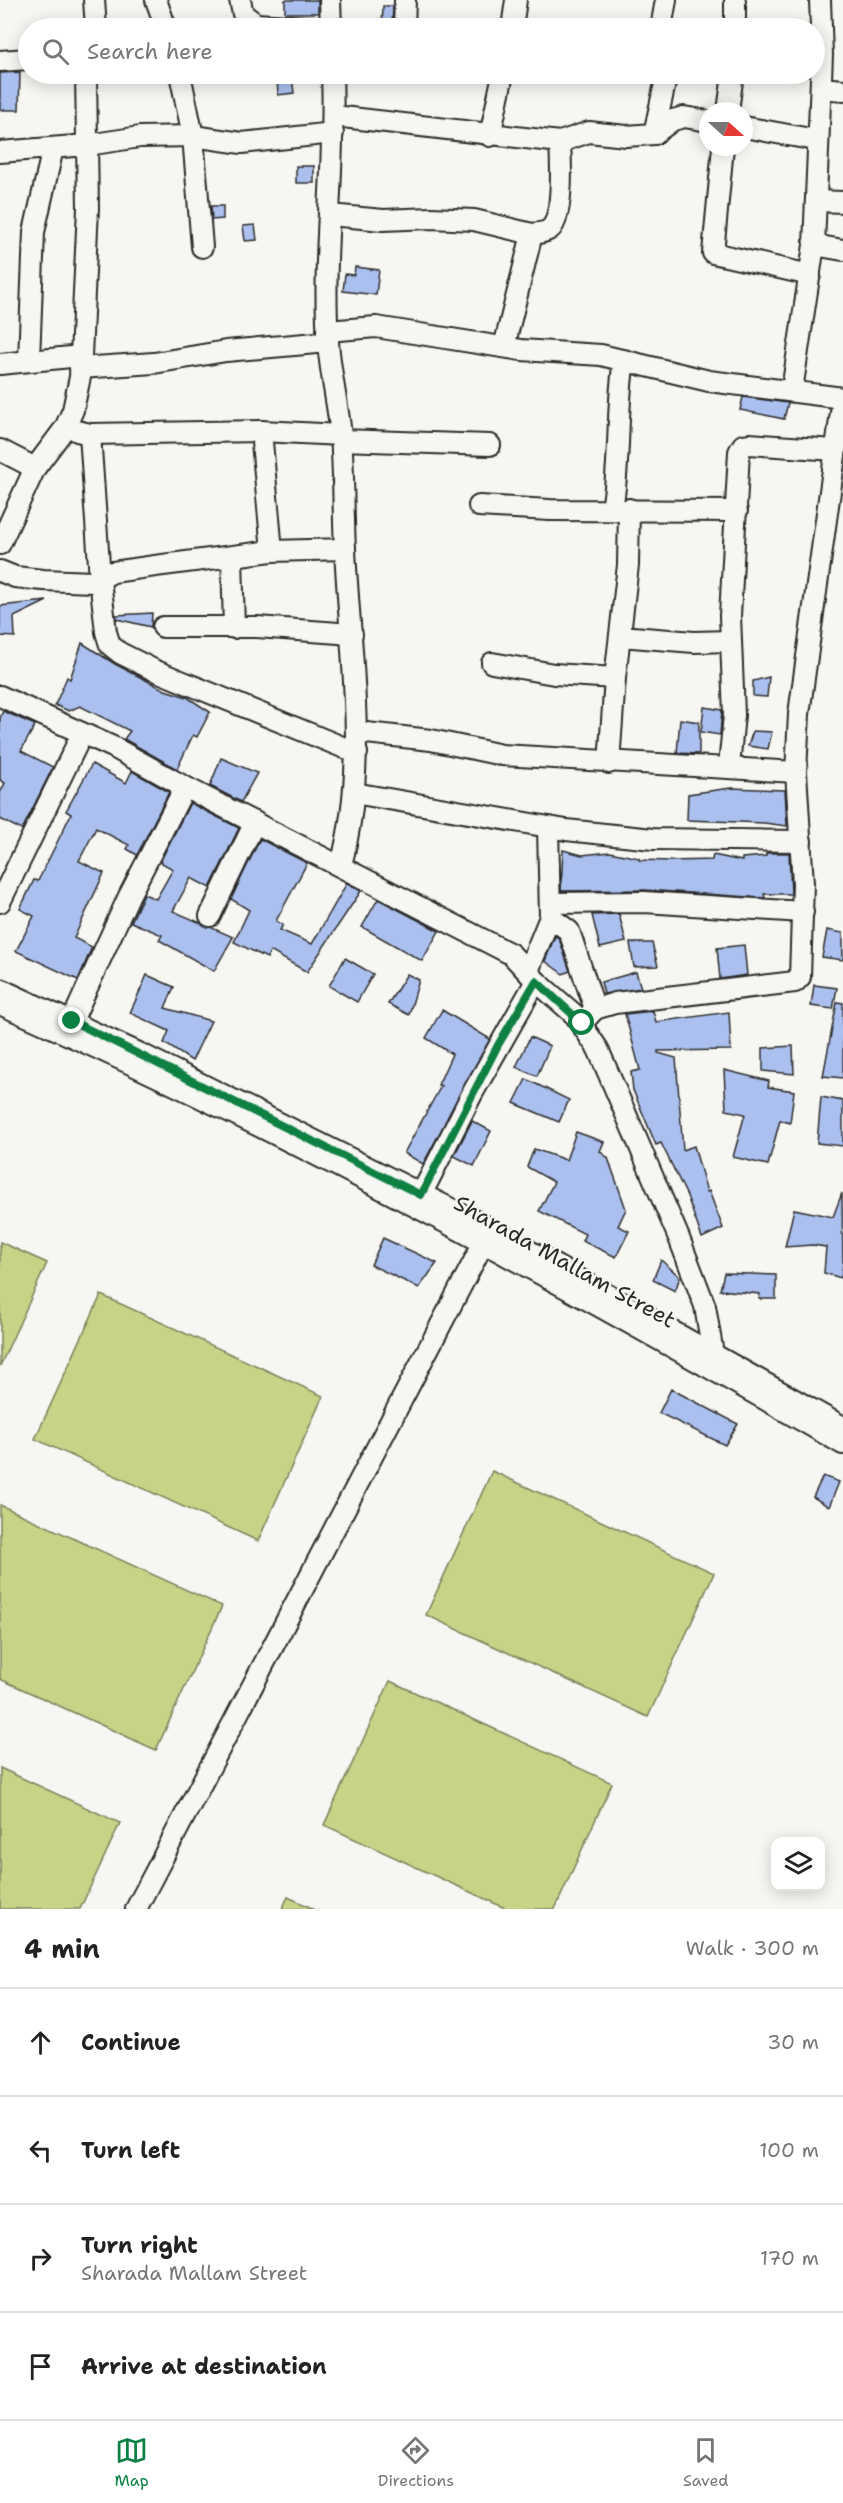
<!DOCTYPE html>
<html lang="en">
<head>
<meta charset="utf-8">
<style>
	:root { --surface:#fff; --page:#f6f6f6; --text:#222; --muted:#767676; --line:#e0e0e0; --accent:#0b8043 }
	body { margin:0; font-family:"Shantell Sans",sans-serif; background:var(--page); color:var(--text) }
	.controls { position:absolute; right:18px; bottom:18px; display:grid; overflow:hidden; border-radius:12px; box-shadow:0 3px 15px #0003 }
	.controls button { width:54px; height:54px; display:grid; place-items:center; padding:0; border:0; border-bottom:2px solid var(--line); background:var(--surface); color:var(--text); font:30px sans-serif }
	.compass { position:absolute; left:699px; top:102px; width:54px; height:54px; border-radius:50%; background:var(--surface); box-shadow:0 3px 15px #0003; rotate:111deg }
	.stop { position:absolute; width:18px; height:18px; margin:-14px; border:4px solid #0b8043; border-radius:50%; background:#fff }
	.stop.end { background:#0b8043; border-color:#fff; box-shadow:0 2px 6px #0008 }
	.list { margin:0; padding:0; list-style:none }
	h2 { display:flex; justify-content:space-between; align-items:center; height:78px; margin:0; padding:0 24px; font-size:26px }
	h2 small { font-size:20px; font-weight:400; color:var(--muted) }
	.list li { display:grid; grid-template-columns:39px 1fr auto; gap:18px; align-items:center; box-sizing:border-box; height:108px; padding:0 24px; border-top:2px solid var(--line) }
	.list b { display:block; font-size:22px; white-space:nowrap }
	.list p { margin:0; font-size:20px; white-space:nowrap; color:var(--muted) }
	.list em { font-size:20px; font-style:normal; color:var(--muted) }
	.icon { flex:none; width:33px; height:33px; fill:none; stroke:currentColor; stroke-width:2; stroke-linecap:round; stroke-linejoin:round }
	.map { position:relative; flex:none; width:843px; height:1909px; overflow:hidden }
	.search { position:absolute; background:var(--surface); box-shadow:0 3px 15px #0003; left:18px; right:18px; top:18px; height:66px; display:flex; align-items:center; gap:15px; box-sizing:border-box; padding:0 21px; border-radius:33px; color:var(--muted); font-size:22px }
	.sheet { height:510px; background:var(--surface) }
	nav { display:flex; justify-content:space-around; align-items:center; box-sizing:border-box; height:84px; border-top:2px solid var(--line); background:var(--surface); font-size:16px; color:var(--muted) }
	nav a { display:grid; justify-items:center; gap:3px }
	nav .on { color:var(--accent) }
	.map>svg:first-child { display:block }
	.green { fill:#c8d387; stroke:#7a7f59; stroke-width:1.5 }
	.building { fill:#abc0ef; stroke:#2b2b2b; stroke-width:1.5 }
	.lines { fill:none; stroke-linecap:round; stroke-linejoin:round }
	.minor-casing { stroke:#2b2b2b; stroke-width:24 }
	.minor { stroke:#f6f6f2; stroke-width:20 }
	.route { stroke:#0b8043; stroke-width:8 }
	.labels { text-anchor:middle; stroke-width:5; stroke-linejoin:round; paint-order:stroke }
	.street-label { font-size:22px; fill:#2b2b2b; stroke:#f6f6f2 }
</style>
</head>
<body>
<div class="map">
<svg width="843" height="1909" viewBox="0 0 843 1909">
	<rect width="100%" height="100%" fill="#f6f6f2"/>
	<filter id="ink" filterUnits="userSpaceOnUse"><feTurbulence type="fractalNoise" baseFrequency=".0167" numOctaves="2"/><feDisplacementMap in="SourceGraphic" scale="12" xChannelSelector="R" yChannelSelector="G"/><feConvolveMatrix kernelMatrix="1 2 1 2 8 2 1 2 1" color-interpolation-filters="sRGB"/></filter>
	<g filter="url(#ink)">
		<g class="green">
			<polygon points="0,1242 47,1263 0,1366"/>
			<polygon points="101,1295 323,1396 258,1541 35,1439"/>
			<polygon points="492,1471 714,1573 648,1717 426,1615"/>
			<polygon points="0,1505 222,1606 156,1750 0,1679"/>
			<polygon points="390,1681 612,1783 555,1909 507,1909 324,1825"/>
			<polygon points="0,1768 120,1823 80,1909 0,1909"/>
			<polygon points="288,1897 314,1909 282,1909"/>
		</g>
		<g class="building">
			<rect x="285" y="0" width="33" height="13"/>
			<polygon points="383,6 393,6 392,28 382,28"/>
			<polygon points="20,72 19,110 0,110 0,73"/>
			<polygon points="292,77 294,93 278,95 277,79"/>
			<rect x="296" y="166" width="18" height="17"/>
			<polygon points="211,206 223,206 223,219 212,220"/>
			<polygon points="255,225 257,240 245,241 243,226"/>
			<polygon points="355,267 379,270 376,295 343,291 345,274 354,275"/>
			<polygon points="743,397 788,403 784,419 740,410"/>
			<polygon points="47,601 14,617 15,637 0,636 0,606"/>
			<polygon points="152,613 151,627 117,619 116,615"/>
			<polygon points="82,643 115,664 165,690 187,697 210,712 197,737 193,735 177,769 124,739 130,731 80,706 69,711 55,705 67,677 70,679"/>
			<polygon points="769,677 767,697 753,696 753,681"/>
			<polygon points="704,707 722,710 720,735 701,732"/>
			<polygon points="3,711 35,725 21,751 53,767 22,830 0,819 0,793 5,783 0,780 0,718"/>
			<polygon points="680,719 699,722 699,754 677,753"/>
			<polygon points="753,731 772,732 768,749 748,746"/>
			<polygon points="221,758 257,773 241,802 210,786"/>
			<polygon points="92,764 126,783 132,771 169,792 137,855 127,849 129,845 96,828 79,861 104,873 74,938 92,947 78,980 16,951 34,916 20,909 34,880 38,881 71,814 66,811"/>
			<polygon points="731,788 785,790 787,826 764,823 687,820 688,794"/>
			<polygon points="190,803 239,828 210,888 191,878 173,911 233,937 214,971 159,940 162,935 131,922 144,894 156,899 173,869 160,862"/>
			<polygon points="260,839 307,863 276,921 283,925 280,930 312,944 347,883 361,891 307,972 270,951 267,958 234,942 249,910 231,899"/>
			<polygon points="563,850 582,855 610,852 639,858 639,860 670,861 712,860 713,855 742,861 742,858 766,856 766,853 789,853 791,894 764,894 765,898 644,890 561,891"/>
			<polygon points="378,899 439,931 422,961 362,927"/>
			<polygon points="619,914 626,942 600,948 592,915"/>
			<polygon points="827,930 843,933 843,960 822,957"/>
			<polygon points="555,936 559,938 570,971 563,974 545,961"/>
			<polygon points="630,943 652,943 658,966 634,967"/>
			<polygon points="744,945 747,975 720,979 717,948"/>
			<polygon points="345,958 373,974 357,1002 329,986"/>
			<polygon points="636,972 641,988 604,994 601,982"/>
			<polygon points="407,974 419,980 409,1015 388,1004"/>
			<polygon points="147,975 174,987 165,1008 211,1021 192,1061 164,1043 169,1031 130,1013"/>
			<polygon points="814,985 837,988 833,1009 811,1006"/>
			<polygon points="837,1002 843,1003 843,1078 823,1076"/>
			<polygon points="442,1010 490,1039 423,1164 404,1153 441,1086 438,1085 452,1054 426,1038"/>
			<polygon points="653,1011 656,1022 729,1012 731,1050 658,1051 658,1053 676,1058 683,1150 694,1146 707,1192 709,1191 723,1228 702,1238 687,1196 661,1143 656,1145 633,1090 631,1072 640,1070 625,1014"/>
			<polygon points="530,1037 550,1046 537,1076 516,1067"/>
			<polygon points="793,1046 794,1074 763,1071 763,1048"/>
			<polygon points="724,1070 769,1081 768,1087 794,1091 790,1123 780,1120 768,1165 733,1157 745,1114 726,1110"/>
			<polygon points="526,1079 569,1100 559,1122 514,1103"/>
			<polygon points="821,1097 843,1101 843,1146 817,1143"/>
			<polygon points="472,1121 491,1131 474,1166 454,1156"/>
			<polygon points="576,1132 604,1142 600,1151 608,1158 626,1209 618,1226 629,1231 616,1257 582,1241 585,1234 539,1211 554,1182 527,1167 534,1149 566,1160"/>
			<polygon points="842,1193 843,1265 841,1278 824,1273 826,1247 812,1245 785,1247 794,1209 833,1217"/>
			<polygon points="383,1238 437,1263 419,1288 371,1265"/>
			<polygon points="661,1260 680,1277 675,1291 653,1280"/>
			<polygon points="724,1273 776,1275 776,1299 759,1299 760,1294 720,1290"/>
			<polygon points="671,1389 738,1424 725,1445 659,1413"/>
			<polygon points="823,1476 839,1482 829,1507 813,1497"/>
		</g>
		<g class="lines">
			<defs>
				<g id="minor">
					<polyline points="94,0 96,28"/>
					<polyline points="156,0 166,28"/>
					<polyline points="240,0 243,14 256,24 321,28"/>
					<polyline points="330,0 331,28"/>
					<polyline points="735,0 735,28"/>
					<polyline points="404,28 405,0"/>
					<polyline points="512,28 516,0"/>
					<polyline points="661,28 666,0"/>
					<polyline points="0,61 28,59"/>
					<polyline points="180,74 193,136 202,247"/>
					<path d="M332 74C336 162 322 253 328 341 330 373 338 404 341 436 344 473 343 511 345 549 350 655 369 761 341 865"/>
					<polyline points="821,88 843,90"/>
					<polyline points="728,111 733,74"/>
					<polyline points="334,116 560,142 589,132 626,136 654,134 673,120 684,117 708,121"/>
					<polyline points="744,127 816,140"/>
					<polyline points="654,134 667,74"/>
					<polyline points="490,136 503,74"/>
					<polyline points="723,147 713,253 810,275"/>
					<polyline points="0,152 87,145 140,137 193,136 242,143 333,133"/>
					<polyline points="816,201 843,202"/>
					<path d="M330 215 383 220 431 218 474 220 532 234C538 233 545 233 550 229 564 219 561 159 560 142"/>
					<polyline points="814,245 843,250"/>
					<polyline points="327,331 376,327 521,350 601,355 709,381 843,398"/>
					<polyline points="504,347 532,234"/>
					<polyline points="29,360 34,232 53,148"/>
					<polyline points="0,364 81,356"/>
					<polyline points="80,368 154,363 226,351 328,342"/>
					<polyline points="792,390 814,245 822,55 820,0"/>
					<polyline points="77,431 90,434 261,431 341,435"/>
					<polyline points="261,431 272,551"/>
					<polyline points="90,434 100,579 106,632 110,645 120,653 154,670 357,753"/>
					<polyline points="341,440 490,445"/>
					<polyline points="0,450 35,468"/>
					<polyline points="479,506 550,510 737,511"/>
					<path d="M612 509C621 460 616 410 624 360"/>
					<polyline points="0,544 35,468 65,428 73,410 80,377 88,208 86,74"/>
					<polyline points="232,557 234,628"/>
					<polyline points="0,571 15,577 43,580 93,582 113,572 155,566 272,551 345,549"/>
					<polyline points="163,627 257,627 352,634"/>
					<polyline points="620,636 694,642 730,641"/>
					<polyline points="492,663 554,674 615,678"/>
					<polyline points="0,696 113,747 185,787 511,954 536,981 575,1015 598,1049 679,1238 705,1306 713,1354 706,1366"/>
					<polyline points="357,732 431,740 502,755 796,772"/>
					<polyline points="609,763 615,678 628,565 629,509"/>
					<polyline points="729,766 734,715 730,616 739,452 743,445 749,444 835,450"/>
					<polyline points="354,793 566,830 653,839 801,841"/>
					<polyline points="0,902 82,734"/>
					<polyline points="550,903 644,902 803,912"/>
					<polyline points="210,916 255,822"/>
					<polyline points="550,917 569,931 595,1009"/>
					<polyline points="528,971 550,917 548,827"/>
					<polyline points="0,989 143,1055 483,1225 843,1427"/>
					<path d="M0 1004C290 1132 568 1286 843 1444"/>
					<polyline points="72,1021 129,896 185,787"/>
					<polyline points="582,1023 595,1009 615,1003 795,982 800,977 803,884 796,772 799,714 843,398"/>
					<polyline points="421,1195 472,1094 536,981"/>
					<polyline points="136,1909 484,1242"/>
				</g>
			</defs>
			<use href="#minor" class="minor-casing"/>
			<use href="#minor" class="minor"/>
		</g>
	</g>
	<g class="lines" filter="url(#ink)">
		<polyline class="route" points="72,1021 421,1195 498,1045 536,981 582,1023"/>
	</g>
	<g class="labels">
		<g class="street-label">
			<text transform="translate(565 1261) rotate(29)" y="8">Sharada Mallam Street</text>
		</g>
	</g>
</svg>
<div class="controls">
<button><svg class="icon" aria-label="layers" viewBox="0 0 24 24"><path d="M12 4l9 5-9 5-9-5zM3 14l9 5 9-5"/></svg></button>
</div>
<svg class="compass" viewBox="-18 -18 36 36"><path d="M0-13l5 13h-10z" fill="#e53935"/><path d="M0 13l5-13h-10z" fill="#767676"/></svg>
<div class="stop" style="left:582px;top:1023px"></div>
<div class="stop end" style="left:72px;top:1021px"></div>
<div class="search"><svg class="icon" aria-label="search" viewBox="0 0 24 24"><circle cx="10" cy="10" r="6"/><path d="M15 15l6 6"/></svg>Search here</div>
</div>
<section class="sheet">
<h2>4 min<small>Walk · 300 m</small></h2>
<ul class="list">
<li><svg class="icon" aria-label="ahead" viewBox="0 0 24 24"><path d="M12 20V5M6 11l6-6 6 6"/></svg><div><b>Continue</b></div><em>30 m</em></li>
<li><svg class="icon" aria-label="left" viewBox="0 0 24 24"><path d="M17 20v-9H6M10 6l-5 5 5 5"/></svg><div><b>Turn left</b></div><em>100 m</em></li>
<li><svg class="icon" aria-label="right" viewBox="0 0 24 24"><path d="M7 20v-9h11M14 6l5 5-5 5"/></svg><div><b>Turn right</b><p>Sharada Mallam Street</p></div><em>170 m</em></li>
<li><svg class="icon" aria-label="arrive" viewBox="0 0 24 24"><path d="M6 21V4h12l-3 4 3 4H6"/></svg><div><b>Arrive at destination</b></div></li>
</ul>
</section>
<nav>
<a class="on"><svg class="icon" aria-label="map" viewBox="0 0 24 24"><path d="M3 6l6-2 6 2 6-2v14l-6 2-6-2-6 2zM9 4v14M15 6v14"/></svg>Map</a>
<a><svg class="icon" aria-label="directions" viewBox="0 0 24 24"><path d="M12 3l9 9-9 9-9-9zM9 14v-3h6M13 9l2 2-2 2"/></svg>Directions</a>
<a><svg class="icon" aria-label="saved" viewBox="0 0 24 24"><path d="M7 4h10v16l-5-4-5 4z"/></svg>Saved</a>
</nav>
</body>
</html>
